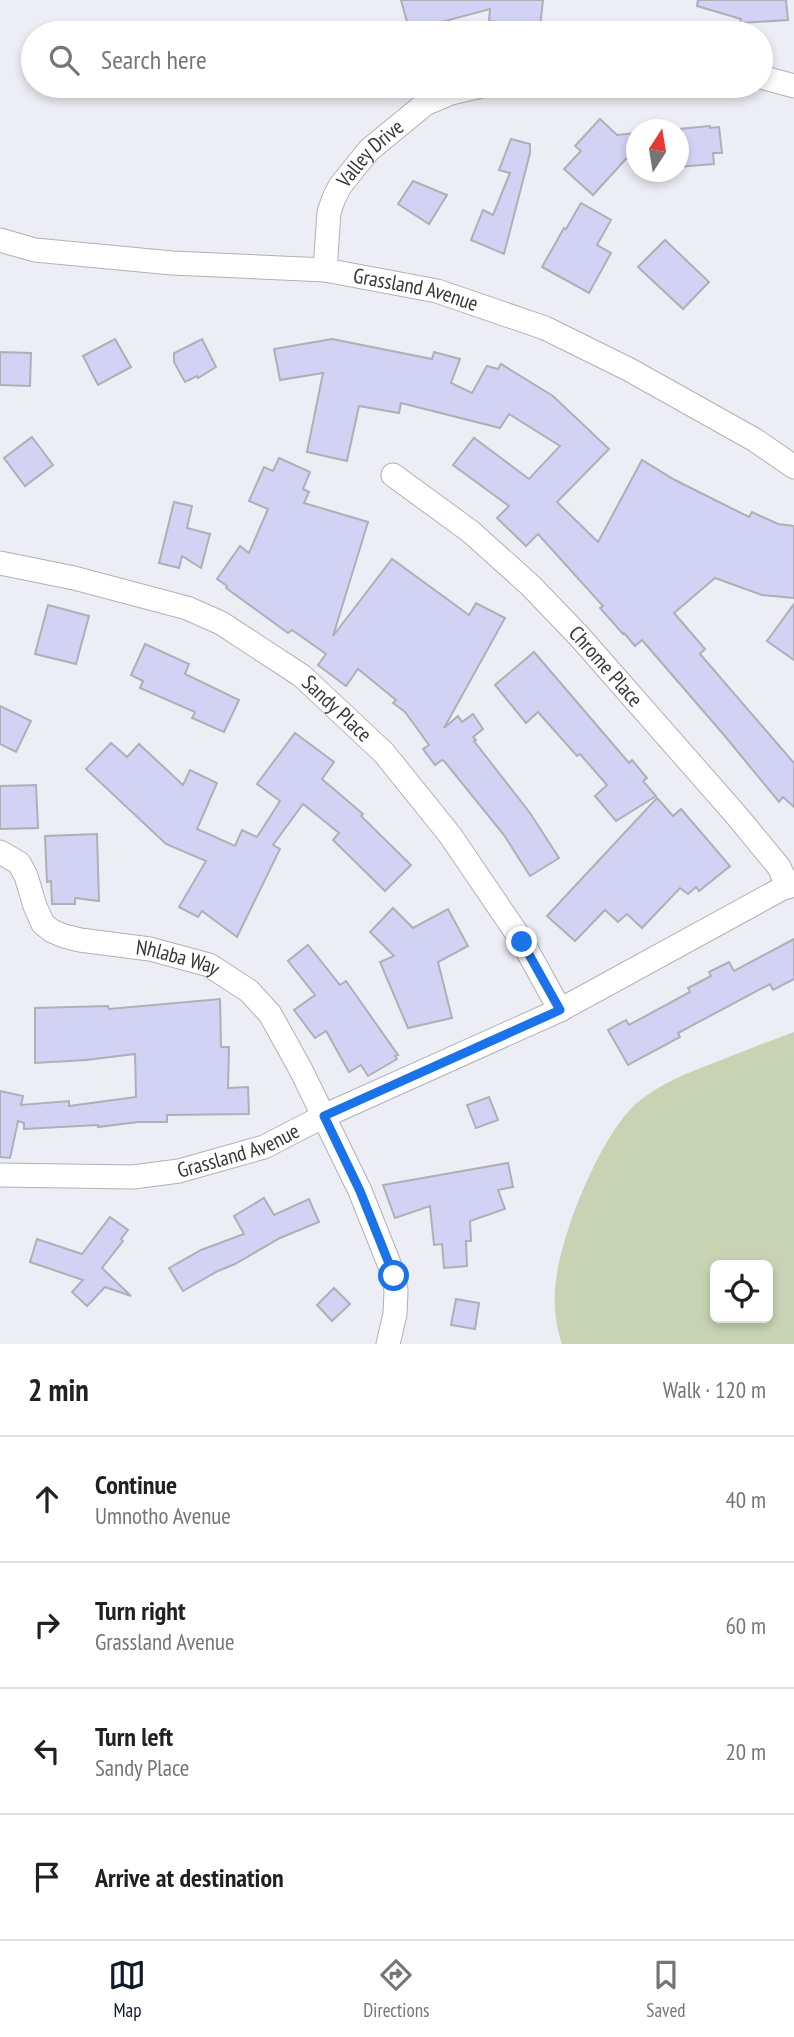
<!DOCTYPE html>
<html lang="en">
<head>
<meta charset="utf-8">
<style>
	:root { --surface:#fff; --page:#f6f6f6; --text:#202124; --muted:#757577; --line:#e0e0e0; --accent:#111827 }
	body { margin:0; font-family:"PT Sans Narrow",sans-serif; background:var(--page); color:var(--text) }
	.controls { position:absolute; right:21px; bottom:21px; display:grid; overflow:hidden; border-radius:10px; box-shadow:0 4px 10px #0003 }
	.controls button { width:63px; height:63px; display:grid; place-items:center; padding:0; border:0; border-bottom:2px solid var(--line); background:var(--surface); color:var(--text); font:35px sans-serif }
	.compass { position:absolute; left:626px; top:119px; width:63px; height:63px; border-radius:50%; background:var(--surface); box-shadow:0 4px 10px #0003; rotate:12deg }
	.stop { position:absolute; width:21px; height:21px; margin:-16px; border:5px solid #1a73e8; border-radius:50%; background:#fff }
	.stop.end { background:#1a73e8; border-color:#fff; box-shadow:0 2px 7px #0008 }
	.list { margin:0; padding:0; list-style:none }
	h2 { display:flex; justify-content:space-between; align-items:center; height:91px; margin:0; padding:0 28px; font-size:30px }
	h2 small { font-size:23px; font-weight:400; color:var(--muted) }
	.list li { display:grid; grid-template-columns:46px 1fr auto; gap:21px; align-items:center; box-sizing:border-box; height:126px; padding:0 28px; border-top:2px solid var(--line) }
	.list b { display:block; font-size:26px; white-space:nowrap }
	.list p { margin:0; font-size:23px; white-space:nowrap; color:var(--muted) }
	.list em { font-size:23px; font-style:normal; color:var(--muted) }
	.icon { flex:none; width:38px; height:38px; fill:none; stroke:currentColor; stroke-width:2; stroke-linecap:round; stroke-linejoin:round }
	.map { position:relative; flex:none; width:794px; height:1344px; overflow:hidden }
	.search { position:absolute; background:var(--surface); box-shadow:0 4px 10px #0003; left:21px; right:21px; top:21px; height:77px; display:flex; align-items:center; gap:18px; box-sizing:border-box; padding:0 24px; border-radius:38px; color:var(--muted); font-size:26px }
	.sheet { height:595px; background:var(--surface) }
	nav { display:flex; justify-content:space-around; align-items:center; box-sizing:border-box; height:98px; border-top:2px solid var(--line); background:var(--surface); font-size:19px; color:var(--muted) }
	nav a { display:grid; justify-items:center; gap:4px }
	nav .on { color:var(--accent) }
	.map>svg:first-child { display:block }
	.green { fill:#c7d3b3; fill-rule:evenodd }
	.building { fill:#d2d2f4; stroke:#afafb6; stroke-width:2 }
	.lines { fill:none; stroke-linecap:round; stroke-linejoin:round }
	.minor-casing { stroke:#b0b1b8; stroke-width:25 }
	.minor { stroke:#fff; stroke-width:23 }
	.route { stroke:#1a73e8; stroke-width:9 }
	.labels { text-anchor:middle; stroke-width:7; stroke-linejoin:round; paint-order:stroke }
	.street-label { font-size:21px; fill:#37373a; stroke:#fff }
</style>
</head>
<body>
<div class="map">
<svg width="794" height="1344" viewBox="0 0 794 1344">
	<rect width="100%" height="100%" fill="#ededf5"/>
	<path class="green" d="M794 1032V1344H562C556 1327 554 1309 555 1291 557 1242 600 1134 638 1102 662 1082 690 1072 719 1061 744 1051 769 1041 794 1032ZM715 1265H768V1318H715Z"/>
	<g class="building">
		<polygon points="401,0 543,0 540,27 489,21 490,9 430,25 431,30 417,33 410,33"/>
		<polygon points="698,0 786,0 788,20 740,23 741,19 697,6"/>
		<polygon points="600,119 617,135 636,133 636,148 593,195 564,169 581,151 575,146"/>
		<polygon points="710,126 710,128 719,127 722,153 713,153 714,164 678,167 678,129"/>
		<polygon points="511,139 530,144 530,153 504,254 471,240 483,210 493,215 510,173 499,170"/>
		<polygon points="413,181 447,195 429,224 398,204"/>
		<polygon points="581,203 611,220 597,245 611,253 589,293 542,267 564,228 566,229"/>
		<polygon points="665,240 709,282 683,309 638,267"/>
		<polygon points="115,339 131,367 98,385 83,356"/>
		<polygon points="202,339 216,367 198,378 197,376 185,382 174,362 174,353"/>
		<polygon points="332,339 432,359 434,352 460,359 451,383 472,393 487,366 498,369 501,364 553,396 609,449 557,502 598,542 642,460 675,480 749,517 752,512 778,524 794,526 794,598 762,595 715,578 674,613 705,649 700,654 794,763 794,807 783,797 779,802 724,735 642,640 635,646 624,633 623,634 600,608 603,606 538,534 526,546 497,518 509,506 453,465 474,438 529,479 560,446 509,414 500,428 401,403 399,413 359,406 347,461 307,452 323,373 280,380 274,349"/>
		<polygon points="0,352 31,353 30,386 0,385"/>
		<polygon points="32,437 53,465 25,486 4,458"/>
		<polygon points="279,458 310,472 303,489 309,492 304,503 368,522 333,636 392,559 469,615 476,603 505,618 444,728 458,716 462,722 473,714 483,729 473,737 476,740 474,741 530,813 559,858 530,876 504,835 445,762 442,760 435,765 423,749 429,745 405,712 393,703 396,700 358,669 346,686 318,665 326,654 292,630 288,633 226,588 227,586 217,579 240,546 249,553 268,509 249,501 264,467 273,471"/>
		<polygon points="174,502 192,506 187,528 210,534 201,568 182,556 179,568 159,563"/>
		<polygon points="794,604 794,660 767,641"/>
		<polygon points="48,605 89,616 76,664 35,654"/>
		<polygon points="145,644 189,664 185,674 239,700 224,732 192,718 195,712 140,688 143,681 131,675"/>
		<polygon points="534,652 629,763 632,760 647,778 643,781 656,796 616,821 595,796 607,785 580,754 577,756 538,712 526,723 495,685"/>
		<polygon points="0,706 31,721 16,752 0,744"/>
		<polygon points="295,733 334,762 322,779 363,814 361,816 411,865 385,891 333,840 339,833 303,804 273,845 280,849 237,937 202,911 198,917 179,907 206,861 166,844 86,769 111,743 127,757 139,744 183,785 190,770 217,783 197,829 235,846 242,830 257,837 280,801 257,784"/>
		<polygon points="36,785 38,828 0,829 0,786"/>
		<polygon points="657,798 673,816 681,809 730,866 699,891 696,887 688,894 680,888 642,928 627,914 618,922 605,910 575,941 547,916"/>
		<polygon points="97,834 99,901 75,898 75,904 52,904 51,881 47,882 45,836"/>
		<polygon points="393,908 413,928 448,909 468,946 438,962 452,1018 408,1028 380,962 394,956 370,932"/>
		<polygon points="794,939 794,979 773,990 770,984 678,1033 680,1037 628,1065 608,1030 626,1020 629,1025 690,992 688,988 711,976 709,972 729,962 734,971"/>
		<polygon points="308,945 340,985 346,981 398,1055 395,1056 397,1059 368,1076 361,1065 349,1072 326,1031 315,1038 294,1010 315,995 288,961"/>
		<polygon points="220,999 221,1047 229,1047 228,1088 248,1087 249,1114 167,1115 167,1122 138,1122 98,1127 98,1125 24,1129 24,1123 18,1121 10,1158 0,1157 0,1091 23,1096 21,1105 69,1101 69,1106 136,1097 135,1054 86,1060 35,1063 35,1008 108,1006 109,1009"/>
		<polygon points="489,1097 498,1120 476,1128 467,1105"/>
		<polygon points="508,1163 513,1187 498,1190 505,1209 470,1221 471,1241 466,1241 467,1266 444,1268 442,1244 434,1245 430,1206 395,1218 383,1185"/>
		<polygon points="264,1198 274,1215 309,1199 319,1222 280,1238 235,1264 218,1271 183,1291 169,1268 201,1250 244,1234 234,1216"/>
		<polygon points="110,1217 128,1230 121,1239 123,1241 102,1268 131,1296 105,1287 87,1306 72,1292 83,1280 30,1262 37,1239 82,1254"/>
		<polygon points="334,1288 350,1304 332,1321 317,1305"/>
		<polygon points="456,1299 479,1303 475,1329 451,1325"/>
	</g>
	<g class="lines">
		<defs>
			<g id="minor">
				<polyline points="761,77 794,86"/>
				<path id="s1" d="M0 240 35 250 172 263 325 270 437 291 545 328 630 370 755 440 794 467"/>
				<path id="s2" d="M325 270 329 212 334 198 340 186 369 150 425 104 451 93 481 86"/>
				<path id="s3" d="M393 475 471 532 531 586 579 636 737 816 779 867 788 887"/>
				<path id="s4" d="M0 563 74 578 187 608 221 623 302 676 384 753 450 835 522 941 560 1010"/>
				<path id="s5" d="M0 852 19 863 26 876 35 906 43 924 52 931 64 936 80 940 150 949 209 965 249 991 270 1014 301 1070 360 1191 394 1276 396 1291 395 1314 388 1344"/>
				<path id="s6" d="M0 1175 133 1177 179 1171 264 1147 324 1116 560 1010 794 882"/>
			</g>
		</defs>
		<use href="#minor" class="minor-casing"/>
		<use href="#minor" class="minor"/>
	</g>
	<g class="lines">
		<polyline class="route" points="394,1276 360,1191 324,1116 560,1010 522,942"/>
	</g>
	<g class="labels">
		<g class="street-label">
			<text dy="7" stroke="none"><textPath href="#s2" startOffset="131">Valley Drive</textPath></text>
			<text dy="7" stroke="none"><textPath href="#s1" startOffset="420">Grassland Avenue</textPath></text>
			<text dy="7" stroke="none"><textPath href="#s3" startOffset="287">Chrome Place</textPath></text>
			<text dy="7" stroke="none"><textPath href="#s4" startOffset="374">Sandy Place</textPath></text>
			<text dy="7" stroke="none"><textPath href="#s5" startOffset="228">Nhlaba Way</textPath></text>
			<text dy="7" stroke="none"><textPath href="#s6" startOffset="242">Grassland Avenue</textPath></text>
		</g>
	</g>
</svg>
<div class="controls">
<button><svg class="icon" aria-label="locate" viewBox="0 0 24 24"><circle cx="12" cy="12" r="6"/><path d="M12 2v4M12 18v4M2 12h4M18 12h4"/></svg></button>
</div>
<svg class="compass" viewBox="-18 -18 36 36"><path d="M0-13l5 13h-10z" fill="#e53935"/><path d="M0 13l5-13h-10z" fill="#757577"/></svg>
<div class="stop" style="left:394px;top:1276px"></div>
<div class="stop end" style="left:522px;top:942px"></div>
<div class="search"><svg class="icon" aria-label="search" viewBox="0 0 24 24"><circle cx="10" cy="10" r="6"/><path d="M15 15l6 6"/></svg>Search here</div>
</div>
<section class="sheet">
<h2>2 min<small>Walk · 120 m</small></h2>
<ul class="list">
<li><svg class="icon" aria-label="ahead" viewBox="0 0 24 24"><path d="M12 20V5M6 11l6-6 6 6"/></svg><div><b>Continue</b><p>Umnotho Avenue</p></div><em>40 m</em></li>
<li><svg class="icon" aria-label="right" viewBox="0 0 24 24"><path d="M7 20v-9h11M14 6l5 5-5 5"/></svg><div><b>Turn right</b><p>Grassland Avenue</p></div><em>60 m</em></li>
<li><svg class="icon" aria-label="left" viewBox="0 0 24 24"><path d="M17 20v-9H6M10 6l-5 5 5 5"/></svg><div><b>Turn left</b><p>Sandy Place</p></div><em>20 m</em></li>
<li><svg class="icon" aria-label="arrive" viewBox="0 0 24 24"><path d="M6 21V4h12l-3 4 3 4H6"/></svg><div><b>Arrive at destination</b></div></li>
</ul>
</section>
<nav>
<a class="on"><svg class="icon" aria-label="map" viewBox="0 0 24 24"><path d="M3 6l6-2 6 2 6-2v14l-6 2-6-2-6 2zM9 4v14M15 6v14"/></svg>Map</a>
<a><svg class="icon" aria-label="directions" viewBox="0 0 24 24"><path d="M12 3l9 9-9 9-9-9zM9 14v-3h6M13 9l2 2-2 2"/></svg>Directions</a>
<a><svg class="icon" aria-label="saved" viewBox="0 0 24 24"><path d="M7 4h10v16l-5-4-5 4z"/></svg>Saved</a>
</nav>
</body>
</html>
